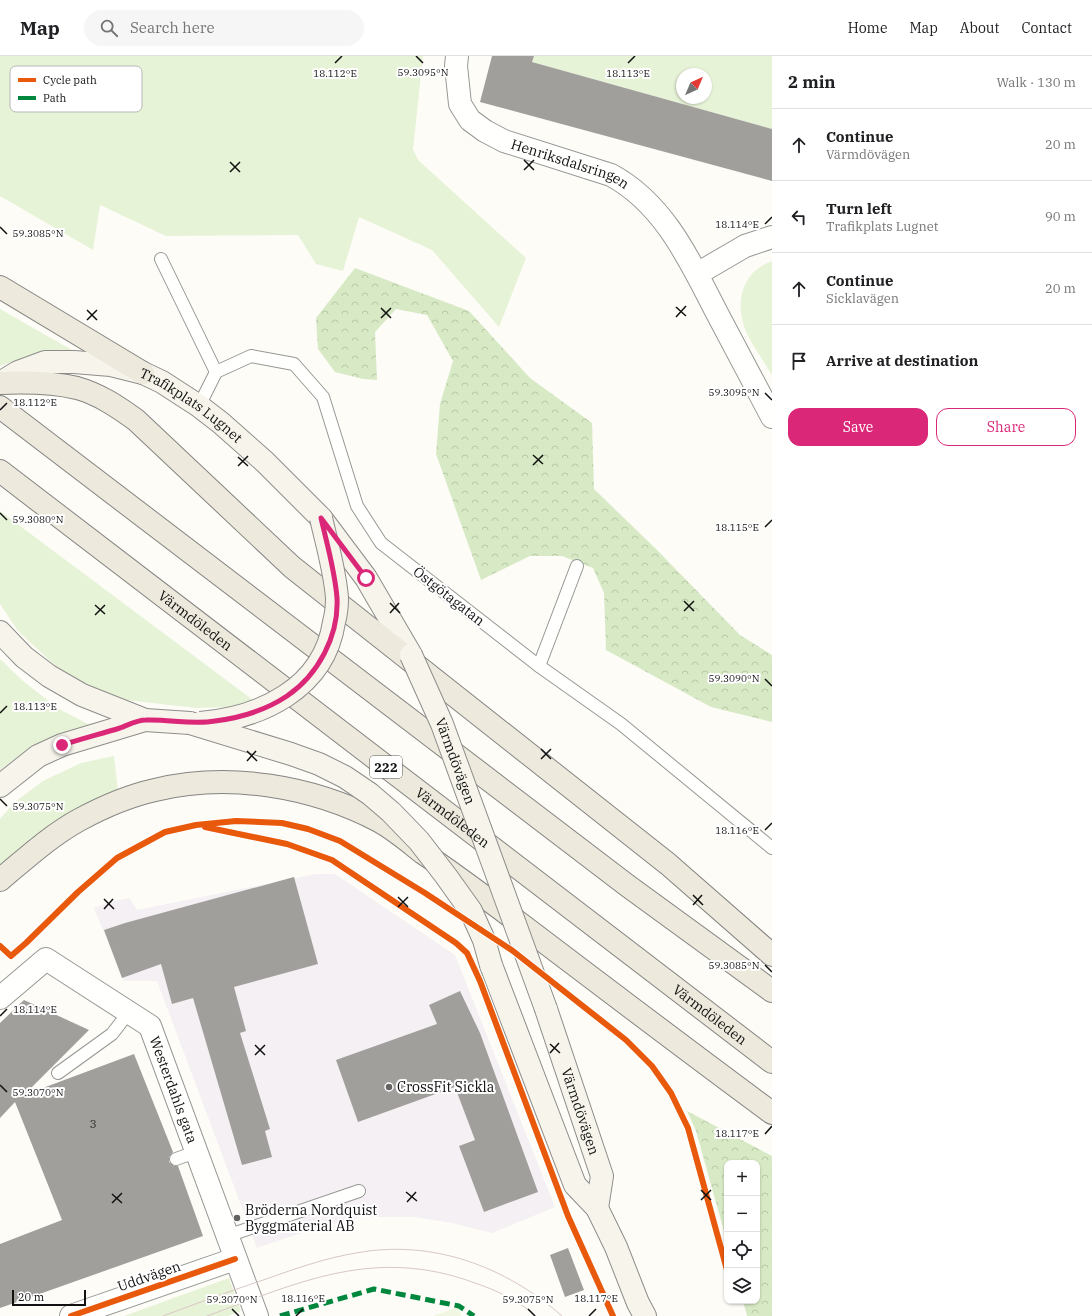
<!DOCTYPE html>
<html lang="en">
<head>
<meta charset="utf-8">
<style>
	:root { --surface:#fff; --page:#f6f6f6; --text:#202124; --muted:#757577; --line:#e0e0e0; --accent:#db2777 }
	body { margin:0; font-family:"IBM Plex Serif",serif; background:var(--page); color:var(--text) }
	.controls { position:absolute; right:12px; bottom:12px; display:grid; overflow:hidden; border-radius:8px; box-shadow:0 1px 3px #0004 }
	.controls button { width:36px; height:36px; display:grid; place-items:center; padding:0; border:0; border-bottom:1px solid var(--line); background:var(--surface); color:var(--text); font:20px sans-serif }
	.compass { position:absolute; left:676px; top:12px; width:36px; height:36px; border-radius:50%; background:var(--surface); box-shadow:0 1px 3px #0004; rotate:44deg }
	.scale { position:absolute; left:12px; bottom:10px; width:74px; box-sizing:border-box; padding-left:4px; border:2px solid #111; border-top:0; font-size:11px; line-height:14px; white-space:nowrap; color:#111; -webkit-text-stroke:3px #fff; paint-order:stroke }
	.stop { position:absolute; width:12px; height:12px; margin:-9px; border:3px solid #db2777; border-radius:50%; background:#fff }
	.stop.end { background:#db2777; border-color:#fff; box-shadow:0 1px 4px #0008 }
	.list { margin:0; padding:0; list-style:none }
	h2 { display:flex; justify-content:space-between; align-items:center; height:52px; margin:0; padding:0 16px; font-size:17px }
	h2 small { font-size:13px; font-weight:400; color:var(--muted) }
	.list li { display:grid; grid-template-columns:26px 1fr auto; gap:12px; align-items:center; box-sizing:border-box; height:72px; padding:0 16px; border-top:1px solid var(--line) }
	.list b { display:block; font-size:15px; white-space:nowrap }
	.list p { margin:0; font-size:13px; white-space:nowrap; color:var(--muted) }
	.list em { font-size:13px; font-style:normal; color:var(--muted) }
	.actions { display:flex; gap:8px; padding:12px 16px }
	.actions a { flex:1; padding:9px 0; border:1px solid var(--accent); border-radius:12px; text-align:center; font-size:14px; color:var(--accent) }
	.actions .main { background:var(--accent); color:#fff }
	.icon { flex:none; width:22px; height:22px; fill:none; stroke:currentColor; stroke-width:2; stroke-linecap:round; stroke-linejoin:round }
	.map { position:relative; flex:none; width:772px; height:1260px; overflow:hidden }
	header { display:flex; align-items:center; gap:24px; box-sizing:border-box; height:56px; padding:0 20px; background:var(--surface); border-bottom:1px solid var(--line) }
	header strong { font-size:19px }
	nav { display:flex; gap:22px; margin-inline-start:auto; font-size:14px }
	.search { width:280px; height:36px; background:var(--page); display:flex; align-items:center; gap:10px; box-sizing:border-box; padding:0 14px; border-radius:22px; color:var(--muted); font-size:15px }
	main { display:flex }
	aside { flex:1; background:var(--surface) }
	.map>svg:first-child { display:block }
	.industrial { fill:#f5f0f3 }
	.grass { fill:#e7f3d7; fill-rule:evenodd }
	.forest { fill:url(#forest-crowns) }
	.pitch { fill:#f0f6e1 }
	.building { fill:#a19f9c }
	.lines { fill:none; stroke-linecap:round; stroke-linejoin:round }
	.service-casing { stroke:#979795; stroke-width:14 }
	.minor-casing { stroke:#979795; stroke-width:24 }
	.secondary-casing { stroke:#8e8d8b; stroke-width:24 }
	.primary-casing { stroke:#858482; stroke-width:24 }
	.service { stroke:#fffffe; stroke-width:12 }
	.minor { stroke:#fffffe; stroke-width:22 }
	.secondary { stroke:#f6f4eb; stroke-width:22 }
	.primary { stroke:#ede9dc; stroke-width:22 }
	.tram { stroke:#d9c6c7; stroke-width:1 }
	.secondary-bridge-casing { stroke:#8e8d8b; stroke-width:24; stroke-linecap:butt }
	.secondary-bridge { stroke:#f6f4eb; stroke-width:22 }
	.quiet { stroke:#00873e; stroke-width:5; stroke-dasharray:10 5; stroke-linecap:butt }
	.cycleway-casing { stroke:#fff; stroke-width:8 }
	.cycleway { stroke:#e8590c; stroke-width:6 }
	.route { stroke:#db2777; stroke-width:5 }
	.ticks { fill:none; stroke:#111; stroke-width:1.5 }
	.poi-dot { fill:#646362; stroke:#fff; stroke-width:1.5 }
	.labels { text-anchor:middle; stroke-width:4; stroke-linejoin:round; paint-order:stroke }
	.number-label { font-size:12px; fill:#353434 }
	.shield { fill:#fff; stroke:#585858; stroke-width:1 }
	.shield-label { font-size:13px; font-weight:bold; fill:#111 }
	.street-label { font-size:14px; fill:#111; stroke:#fff }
	.poi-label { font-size:14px; fill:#111; stroke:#fff; text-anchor:start }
	.key { fill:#fff; stroke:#b8b8b8; stroke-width:1 }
	.key-label { font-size:11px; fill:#111 }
	.ticks-label { font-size:10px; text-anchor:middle; fill:#111; stroke:#fff; stroke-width:4; stroke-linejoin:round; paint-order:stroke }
</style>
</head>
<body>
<header>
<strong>Map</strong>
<div class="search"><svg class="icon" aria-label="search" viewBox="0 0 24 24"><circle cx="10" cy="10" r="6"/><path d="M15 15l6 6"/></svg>Search here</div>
<nav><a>Home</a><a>Map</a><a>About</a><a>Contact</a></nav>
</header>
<main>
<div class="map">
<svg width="772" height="1260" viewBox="0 0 772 1260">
	<defs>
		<pattern id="forest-crowns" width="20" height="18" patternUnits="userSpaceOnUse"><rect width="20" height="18" fill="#d8eac5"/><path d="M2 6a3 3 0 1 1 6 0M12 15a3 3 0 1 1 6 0" fill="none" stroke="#b8c8a8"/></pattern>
	</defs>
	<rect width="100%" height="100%" fill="#fdfcf7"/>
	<polygon class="industrial" points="316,818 335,818 455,899 555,1151 492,1177 452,1167 415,1161 361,1161 316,1172 257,1192 157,925 124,925 94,852 110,846 129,842 137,854"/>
	<g class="grass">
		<polygon points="0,0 423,0 413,93 418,104 526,202 499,271 432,194 359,161 343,215 316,208 298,179 166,180 100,149 93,194 0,140"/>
		<path d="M534 0H772V73L532 6ZM682 18H706V42H682Z"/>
		<path d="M772 205V319C764 306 755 293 748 280 734 251 739 217 772 205Z"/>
		<polygon points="0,253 72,294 32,299 0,310"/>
		<polygon points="0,455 253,644 228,651 196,652 126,644 91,631 59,613 18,575 0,548"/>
		<polygon points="0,603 23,625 59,653 92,670 56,679 17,701 0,714"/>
		<polygon points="114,700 118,734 73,757 33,781 0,811 0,763 15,746 43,725 81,707"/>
		<polygon points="229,1222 241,1255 228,1260 124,1260"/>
	</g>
	<g class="forest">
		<polygon points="355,212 469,255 530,322 592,367 594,433 655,492 740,579 772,599 772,666 711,651 606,594 604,537 593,512 562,500 530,500 481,524 436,398 440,348 453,305 427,259 396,253 375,276 377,324 363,323 335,316 318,293 316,262"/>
		<polygon points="687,1055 772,1100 772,1260 747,1260 743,1245 757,1245 757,1107 727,1107 727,1186 696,1075"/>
	</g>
	<polygon class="pitch" points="458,1251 461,1260 433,1260"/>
	<g class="building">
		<polygon points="492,0 534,0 532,6 772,73 772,125 480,46"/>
		<polygon points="294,821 318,908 234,931 246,975 240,977 270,1073 265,1075 272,1101 242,1109 193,942 172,948 161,908 122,922 104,874 125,867"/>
		<polygon points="460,935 480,977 538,1136 484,1156 459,1090 475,1084 455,1031 358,1066 336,1004 437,968 429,949"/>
		<polygon points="24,944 89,974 24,1039 134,998 173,1096 169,1101 169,1106 174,1110 178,1110 203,1180 0,1252 0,1188 62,1164 15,1046 0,1062 0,967"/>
		<polygon points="568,1192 584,1234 565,1241 550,1199"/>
	</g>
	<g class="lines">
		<defs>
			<g id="service">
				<polyline points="161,203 216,316"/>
				<polyline points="199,350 216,316 251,300 294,308 323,341 357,450 381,487 539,610 621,668 772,792"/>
				<polyline points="539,610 577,510"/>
				<polyline points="58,1017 112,978 129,956"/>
				<polyline points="176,1103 196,1096"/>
				<polyline points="227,1180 359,1135"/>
			</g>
			<g id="minor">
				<path id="s1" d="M457 0 456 10 460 48 470 64 485 75 504 85 611 119C665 148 691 207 718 259 736 293 754 327 772 361"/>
				<polyline points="697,218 745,190 772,181"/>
				<path id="s2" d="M0 942 46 903 150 970 257 1260"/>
				<polyline points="71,1260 235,1203"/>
			</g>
			<g id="secondary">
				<path id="s3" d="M0 327 18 316 45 306H74L111 309 143 317 162 326 199 350 221 367 265 406 321 462 366 522 411 599"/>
				<polyline points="0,576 24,601 49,620 82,639 145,664 190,667"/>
				<polyline points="0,730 38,700 62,689 145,664"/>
				<polyline points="491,909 575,1129 597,1152 616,1191 638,1247 645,1260"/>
				<path id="s4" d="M546 953 602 1120 597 1152"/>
			</g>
			<g id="primary">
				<polyline points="0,231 143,317"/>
				<path d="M0 327C25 326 52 326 77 332 99 338 118 351 136 364L292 511 668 808 772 899"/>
				<polyline points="0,351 628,830 772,935"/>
				<path id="s5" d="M0 415 772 1006"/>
				<path d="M0 824C25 803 50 780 79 764 103 751 128 740 155 734 229 716 312 730 379 765 395 774 409 786 423 797 457 820 489 844 522 869 605 932 688 995 772 1057"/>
			</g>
		</defs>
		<use href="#service" class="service-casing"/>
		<use href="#minor" class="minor-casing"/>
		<use href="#secondary" class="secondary-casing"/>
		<use href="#primary" class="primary-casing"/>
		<use href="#service" class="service"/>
		<use href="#minor" class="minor"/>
		<use href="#secondary" class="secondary"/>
		<use href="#primary" class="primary"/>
		<g class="tram">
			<path d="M163 1260C198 1247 233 1234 269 1222 297 1212 326 1202 356 1197 432 1183 505 1210 562 1260"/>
			<path d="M207 1260C300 1226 375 1190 475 1227 496 1234 519 1245 536 1260"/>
		</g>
		<defs>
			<g id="secondary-bridge">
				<path id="s6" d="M411 599 442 668 546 953"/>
				<polyline points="190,667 291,698 319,708 345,721 370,738 391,756 419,785 446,820 471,855 484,884 491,909"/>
				<path d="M200 667C260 662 324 633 334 566 336 559 337 550 337 542 335 515 327 488 321 462"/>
			</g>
		</defs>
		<use href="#secondary-bridge" class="secondary-bridge-casing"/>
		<use href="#secondary-bridge" class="secondary-bridge"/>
		<polyline class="quiet" points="280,1260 374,1233 459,1250 474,1260"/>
		<defs>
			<g id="cycleway">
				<polyline points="205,771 287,788 332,804 456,887 467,897 480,925 568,1160 613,1260"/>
				<polyline points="0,890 11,900 26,887 78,836 117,802 165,776 196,769 236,765 282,767 308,773 340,785 425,837 513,895 626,984 652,1010 671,1037 688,1072 727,1214"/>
				<polyline points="71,1260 235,1203"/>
			</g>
		</defs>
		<use href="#cycleway" class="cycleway-casing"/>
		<use href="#cycleway" class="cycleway"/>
	</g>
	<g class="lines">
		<path class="route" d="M62 689C81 683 100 678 120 672 128 669 137 664 146 664 169 663 192 669 215 665 239 662 266 654 287 640 318 619 339 580 337 542 335 515 327 488 321 462L366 522"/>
	</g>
	<path class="ticks" d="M416 0 423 7M335 7 342 0M628 7 635 0M524 104 534 114M230 106 240 116M524 114 534 104M230 116 240 106M765 168 772 161M0 171 7 178M676 251 686 260M381 252 391 262M87 254 97 264M676 261 686 250M381 262 391 252M87 264 97 254M765 337 772 344M0 354 7 347M533 399 543 408M238 401 248 410M533 409 543 399M238 410 248 400M0 457 7 464M765 471 772 464M684 545 694 555M390 547 400 557M95 549 105 558M684 555 694 545M390 557 399 547M95 559 105 549M765 623 772 630M0 657 7 650M541 693 551 703M247 695 257 705M541 703 551 693M247 705 256 695M0 743 7 750M765 774 772 767M693 839 703 849M398 841 408 851M104 843 114 853M693 849 702 839M398 851 408 841M104 853 113 843M765 909 772 916M0 960 7 953M550 988 560 997M255 989 265 999M550 997 559 987M255 999 265 989M0 1029 7 1036M765 1078 772 1070M701 1134 711 1144M406 1136 417 1145M112 1138 122 1147M701 1144 711 1134M407 1146 416 1136M112 1147 122 1137M232 1253 239 1260M528 1253 535 1260M296 1260 303 1253M589 1260 596 1253"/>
	<g class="poi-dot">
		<circle cx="389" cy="1031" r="4"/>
		<circle cx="237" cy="1162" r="4"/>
	</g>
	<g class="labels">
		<g class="number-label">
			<text x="93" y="1072">3</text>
		</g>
		<rect class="shield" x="370" y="700" width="32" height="22" rx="3"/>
		<g class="shield-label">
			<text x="386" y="716">222</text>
		</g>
		<g class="street-label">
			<text dy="5" stroke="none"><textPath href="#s1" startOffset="177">Henriksdalsringen</textPath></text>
			<text dy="5" stroke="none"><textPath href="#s3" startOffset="207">Trafikplats Lugnet</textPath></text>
			<text transform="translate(449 540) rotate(38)" y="5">Östgötagatan</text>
			<text dy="5" stroke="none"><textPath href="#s5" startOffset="246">Värmdöleden</textPath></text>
			<text dy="5" stroke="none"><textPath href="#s6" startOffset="115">Värmdövägen</textPath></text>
			<text dy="5" stroke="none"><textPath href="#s5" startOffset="570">Värmdöleden</textPath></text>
			<text dy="5" stroke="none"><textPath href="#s5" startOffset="894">Värmdöleden</textPath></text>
			<text dy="5" stroke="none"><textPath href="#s2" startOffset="252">Westerdahls gata</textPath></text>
			<text dy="5" stroke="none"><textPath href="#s4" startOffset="108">Värmdövägen</textPath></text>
			<text transform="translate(149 1220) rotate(-19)" y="5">Uddvägen</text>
		</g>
		<g class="poi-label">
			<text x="397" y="1036">CrossFit Sickla</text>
			<text x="245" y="1159">Bröderna Nordquist<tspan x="245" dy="16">Byggmaterial AB</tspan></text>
		</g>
	</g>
	<rect x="10" y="10" width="132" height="46" rx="6" class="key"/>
	<rect x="18" y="22" width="18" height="4" fill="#e8590c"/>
	<rect x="18" y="40" width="18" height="4" fill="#00873e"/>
	<g class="key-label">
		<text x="43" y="28">Cycle path</text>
		<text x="43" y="46">Path</text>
	</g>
	<g class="ticks-label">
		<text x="423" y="20">59.3095°N</text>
		<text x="335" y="21">18.112°E</text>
		<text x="628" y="21">18.113°E</text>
		<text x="737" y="172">18.114°E</text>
		<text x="38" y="181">59.3085°N</text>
		<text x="734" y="340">59.3095°N</text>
		<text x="35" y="350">18.112°E</text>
		<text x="38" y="467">59.3080°N</text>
		<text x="737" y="475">18.115°E</text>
		<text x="734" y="626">59.3090°N</text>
		<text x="35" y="654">18.113°E</text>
		<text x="38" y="754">59.3075°N</text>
		<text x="737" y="778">18.116°E</text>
		<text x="734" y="913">59.3085°N</text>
		<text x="35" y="957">18.114°E</text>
		<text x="38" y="1040">59.3070°N</text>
		<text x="737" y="1081">18.117°E</text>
		<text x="303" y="1246">18.116°E</text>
		<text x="596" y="1246">18.117°E</text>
		<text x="232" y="1247">59.3070°N</text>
		<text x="528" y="1247">59.3075°N</text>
	</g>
</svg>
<div class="controls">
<button>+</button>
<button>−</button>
<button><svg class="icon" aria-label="locate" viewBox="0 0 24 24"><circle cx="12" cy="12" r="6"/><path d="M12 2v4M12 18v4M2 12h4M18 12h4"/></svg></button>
<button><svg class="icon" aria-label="layers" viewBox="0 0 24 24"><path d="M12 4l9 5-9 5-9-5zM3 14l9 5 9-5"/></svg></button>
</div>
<svg class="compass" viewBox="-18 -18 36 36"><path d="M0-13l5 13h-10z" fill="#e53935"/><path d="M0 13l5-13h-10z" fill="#757577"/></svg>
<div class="scale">20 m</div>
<div class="stop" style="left:366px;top:522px"></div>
<div class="stop end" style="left:62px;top:689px"></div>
</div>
<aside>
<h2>2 min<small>Walk · 130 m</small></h2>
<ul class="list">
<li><svg class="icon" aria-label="ahead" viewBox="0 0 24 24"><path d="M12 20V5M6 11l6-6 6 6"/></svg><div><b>Continue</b><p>Värmdövägen</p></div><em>20 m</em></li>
<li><svg class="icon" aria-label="left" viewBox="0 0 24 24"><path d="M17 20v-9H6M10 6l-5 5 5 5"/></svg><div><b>Turn left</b><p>Trafikplats Lugnet</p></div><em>90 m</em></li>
<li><svg class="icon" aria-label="ahead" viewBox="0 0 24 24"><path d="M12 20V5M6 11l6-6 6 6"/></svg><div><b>Continue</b><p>Sicklavägen</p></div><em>20 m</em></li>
<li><svg class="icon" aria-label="arrive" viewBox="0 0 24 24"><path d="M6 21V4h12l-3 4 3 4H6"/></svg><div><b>Arrive at destination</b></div></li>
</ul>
<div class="actions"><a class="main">Save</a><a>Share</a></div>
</aside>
</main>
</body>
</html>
